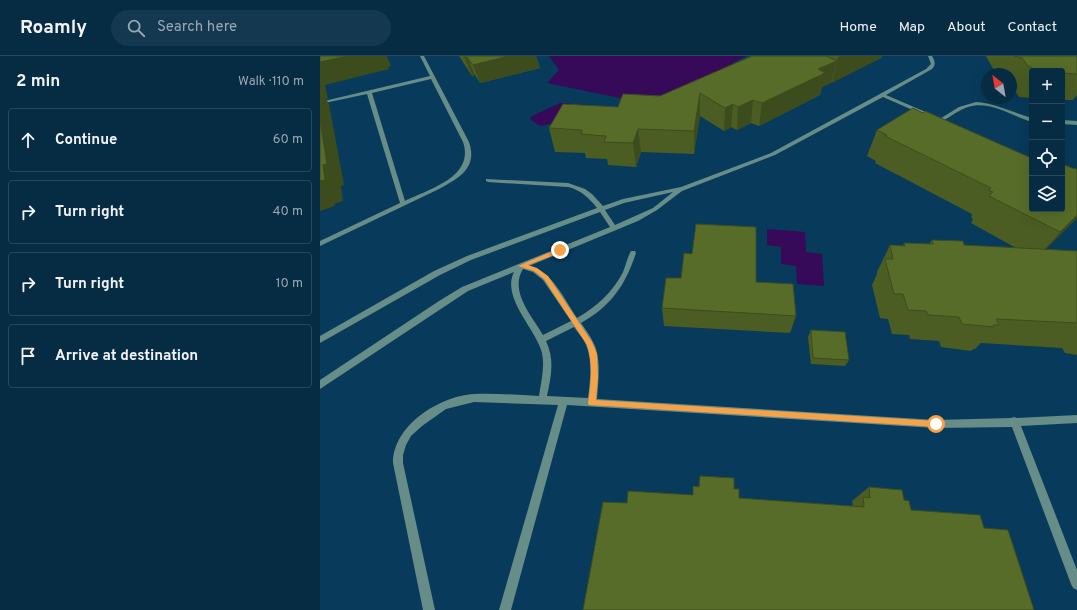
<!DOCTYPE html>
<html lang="en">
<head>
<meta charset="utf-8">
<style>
	:root { --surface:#062c44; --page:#14384f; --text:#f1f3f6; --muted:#98a7b2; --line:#27485d }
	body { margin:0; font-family:Overpass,sans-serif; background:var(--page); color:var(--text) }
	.controls { position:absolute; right:12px; top:12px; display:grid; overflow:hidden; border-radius:4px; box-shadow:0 4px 16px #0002 }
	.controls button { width:36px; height:36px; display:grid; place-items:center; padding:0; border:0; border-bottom:1px solid var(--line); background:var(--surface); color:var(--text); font:20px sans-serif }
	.compass { position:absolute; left:661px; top:12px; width:36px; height:36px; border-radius:50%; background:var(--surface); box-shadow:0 4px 16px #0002; rotate:329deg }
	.stop { position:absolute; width:12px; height:12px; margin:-9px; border:3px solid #f6a248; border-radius:50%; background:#fff }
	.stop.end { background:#f6a248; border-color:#fff; box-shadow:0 1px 4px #0008 }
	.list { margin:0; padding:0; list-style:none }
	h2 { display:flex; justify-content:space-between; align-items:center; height:52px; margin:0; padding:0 16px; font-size:17px }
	h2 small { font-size:13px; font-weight:400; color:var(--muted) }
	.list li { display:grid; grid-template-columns:26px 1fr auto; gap:12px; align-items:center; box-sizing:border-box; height:64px; margin:0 8px 8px; padding:0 8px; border:1px solid var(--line); border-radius:4px }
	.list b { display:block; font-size:15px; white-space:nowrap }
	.list em { font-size:13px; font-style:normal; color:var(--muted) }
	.icon { flex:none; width:22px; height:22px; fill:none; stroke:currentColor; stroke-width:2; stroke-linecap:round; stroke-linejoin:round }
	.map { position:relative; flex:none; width:757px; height:554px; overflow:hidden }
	header { display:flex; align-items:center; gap:24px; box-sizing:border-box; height:56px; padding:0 20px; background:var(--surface); border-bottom:1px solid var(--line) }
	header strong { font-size:19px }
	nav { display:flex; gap:22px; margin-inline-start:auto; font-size:14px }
	.search { width:280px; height:36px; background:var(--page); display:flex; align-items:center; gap:10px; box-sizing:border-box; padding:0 14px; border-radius:22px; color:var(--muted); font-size:15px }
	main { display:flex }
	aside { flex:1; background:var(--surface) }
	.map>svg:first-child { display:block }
	.water { fill:#370959 }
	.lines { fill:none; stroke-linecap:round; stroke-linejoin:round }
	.service { fill:#668d87; fill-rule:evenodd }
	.wall { fill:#4b5d23 }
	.shaded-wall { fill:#3d4c1d }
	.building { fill:#576c29; stroke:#3d4c1d }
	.route { fill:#f6a248 }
</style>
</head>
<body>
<header>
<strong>Roamly</strong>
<div class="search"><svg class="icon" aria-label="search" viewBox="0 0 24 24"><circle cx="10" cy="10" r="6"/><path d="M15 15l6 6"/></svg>Search here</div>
<nav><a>Home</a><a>Map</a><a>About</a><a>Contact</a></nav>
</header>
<main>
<aside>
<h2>2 min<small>Walk · 110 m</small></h2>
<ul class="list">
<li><svg class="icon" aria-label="ahead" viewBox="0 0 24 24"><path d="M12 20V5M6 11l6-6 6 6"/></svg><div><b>Continue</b></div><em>60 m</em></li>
<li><svg class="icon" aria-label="right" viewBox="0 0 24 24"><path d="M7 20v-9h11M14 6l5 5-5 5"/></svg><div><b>Turn right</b></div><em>40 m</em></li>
<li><svg class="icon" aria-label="right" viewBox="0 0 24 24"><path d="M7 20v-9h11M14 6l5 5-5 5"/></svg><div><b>Turn right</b></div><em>10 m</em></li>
<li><svg class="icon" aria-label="arrive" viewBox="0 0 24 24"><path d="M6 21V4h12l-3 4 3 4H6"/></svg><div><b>Arrive at destination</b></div></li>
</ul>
</aside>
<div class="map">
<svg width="757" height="554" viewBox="0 0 757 554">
	<rect width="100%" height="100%" fill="#083a5b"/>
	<g class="water">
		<polygon points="229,0 426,0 380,25 341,39 300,42 227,27 239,14"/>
		<path d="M240 47H249L253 50C262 47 265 48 273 53L223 70 218 69 210 63 212 60Z"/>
		<polygon points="447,173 485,176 486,196 502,198 504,230 477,228 476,210 461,208 461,191 447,189"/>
	</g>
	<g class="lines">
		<g class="service">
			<path d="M100 0H104L149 86C158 112 139 122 119 133L0 190V185L80 147 47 38 0 48V46L110 20ZM111 23 143 86C155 121 109 133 85 145L52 37Z"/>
			<path d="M608 0H612C615 5 616 9 612 13L566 39 615 60V62H611L563 41 455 99 362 135 337 154 318 165 209 210C233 216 244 243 257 262 276 251 293 236 303 216 306 209 307 202 311 195H315L316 197C305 230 291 250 261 267 265 273 270 279 273 286 282 302 278 326 277 343L616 364 691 362 694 361 697 362 757 359V367L701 370 757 514V534L753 532 751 528 692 371 616 372 247 349 191 554H179L238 349 154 346 126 353 102 370 91 380 86 389 83 399V407L115 554H103L73 407C73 369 120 340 154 338 175 337 198 339 219 340 221 326 225 311 222 297 216 273 181 242 194 216L148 235 0 333V324L119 245 142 231 290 171 280 156 151 204 120 219 0 287V280L114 215 147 200 277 152C269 142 261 134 248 131L168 126 166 125V123L248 127 265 133 272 138 283 150 303 143 361 131 451 97 606 13 611 8ZM353 136 333 152 295 169 285 154 304 147ZM203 213 213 216 223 224 251 265 223 279C212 260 189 235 203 213ZM254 271C258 277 264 283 266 289 273 305 270 326 268 342L227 340C231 321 235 304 226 285Z"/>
			<path d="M656 46C676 47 693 57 712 62V66C692 60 669 44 648 51 639 54 631 60 623 65L618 64 639 51Z"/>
			<polygon points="742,64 757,65 757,69 742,68"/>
		</g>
	</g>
	<g class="wall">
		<polygon points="139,0 216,0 220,12 160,27 155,19 152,20"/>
		<polygon points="432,0 562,0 561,2 502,31 500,39 439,70 431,67 417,74 411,71 404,75 380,60 374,98 321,96 316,111 288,109 287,103 266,102 265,97 235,96 229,72 298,51 340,40"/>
		<polygon points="666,0 757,0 757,39 753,44 742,44 742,15 712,15 712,42 699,41 696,36 693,36 691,33 691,18 676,18"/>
		<polygon points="557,74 709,101 752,112 757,113 757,162 725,193 757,195 757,299 745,297 742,292 661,287 655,293 653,293 651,295 621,291 619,285 590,283 589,279 572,278 568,263 560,262 552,229 557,218 557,216 570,189 583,190 584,187 609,188 612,184 644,189 696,192 651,167 653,163 651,161 652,158 555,107 556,105 547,100"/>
		<polygon points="436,226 476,260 470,277 344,270 342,252"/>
		<polygon points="491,274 529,304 525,310 491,308 488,281"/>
		<polygon points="549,431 584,444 591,454 664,472 307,447 373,439 414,433 419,442 531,450 533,449 532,445"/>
	</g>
	<g class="shaded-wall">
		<polygon points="28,0 67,0 71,10 68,11 69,13 5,29 8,43 6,43 9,48 24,129 21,130 23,145 14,148 15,150 0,155 0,125 3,109 0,64 0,6"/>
		<polygon points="189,0 216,0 220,12 160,27 153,9"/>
		<polygon points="520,0 562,0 561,2 512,27 518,1"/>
		<polygon points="147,1 155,19 152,20 145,2"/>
		<polygon points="517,5 511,27 502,31 500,39 439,70 442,47 498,13"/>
		<polygon points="380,37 380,60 374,98 374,75"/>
		<polygon points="433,44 431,67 417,74 418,51"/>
		<polygon points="413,48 411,71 404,75 405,52"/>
		<polygon points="318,73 321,96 316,111 313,87"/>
		<polygon points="757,159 757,162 716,203 740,176"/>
	</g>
	<g class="building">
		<polygon points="0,0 28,0 0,6"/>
		<polygon points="144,0 189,0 153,9 147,1 145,2"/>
		<polygon points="432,0 506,0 517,5 498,13 505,17 442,47 433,44 418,51 413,48 405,52 380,37 374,75 318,73 313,87 284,86 286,80 261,78 262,74 229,72 243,48 298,51 303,38 340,40"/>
		<polygon points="694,0 757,0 757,18 742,17 742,15 714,15 711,11 708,10 702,2"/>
		<polygon points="593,52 603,57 605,55 709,101 712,100 712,153 742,153 742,108 752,112 757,113 757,159 740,176 669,140 673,136 668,134 671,132 565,80 567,79 557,74"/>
		<polygon points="0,64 7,108 3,109 5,124 0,125"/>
		<polygon points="376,168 436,171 436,226 473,228 476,260 342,252 346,222 361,222 364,197 372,198"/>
		<polygon points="612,184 643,185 644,189 757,195 757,267 676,263 679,269 673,269 674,271 642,268 639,261 608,259 606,255 588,254 583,238 574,238 565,203 573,203 570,189 585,190 584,187 613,188"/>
		<polygon points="491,274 525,276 529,304 493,302"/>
		<polygon points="380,420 414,422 414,433 419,433 419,442 544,451 543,441 550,442 549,431 582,434 584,444 589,445 591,454 660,459 664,472 688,474 714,554 263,554 283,446 307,447 308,435 373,439 373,430 379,431"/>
	</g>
	<path class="route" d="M240 192 242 193V196L208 209 217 212 228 220 272 286 277 298 278 321 276 344 616 365 618 366V371L269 349 268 347C271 327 273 308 267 289L224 223 214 215 198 210Z"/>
</svg>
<div class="controls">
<button>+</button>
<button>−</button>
<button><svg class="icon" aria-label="locate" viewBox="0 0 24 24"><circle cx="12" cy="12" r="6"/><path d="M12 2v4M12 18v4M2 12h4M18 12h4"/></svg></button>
<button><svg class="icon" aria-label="layers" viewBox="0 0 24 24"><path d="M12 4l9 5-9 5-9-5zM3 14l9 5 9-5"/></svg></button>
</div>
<svg class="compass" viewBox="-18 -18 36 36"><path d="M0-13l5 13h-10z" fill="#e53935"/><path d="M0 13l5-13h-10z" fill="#98a7b2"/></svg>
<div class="stop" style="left:616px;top:368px"></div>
<div class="stop end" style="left:240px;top:194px"></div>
</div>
</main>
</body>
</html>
